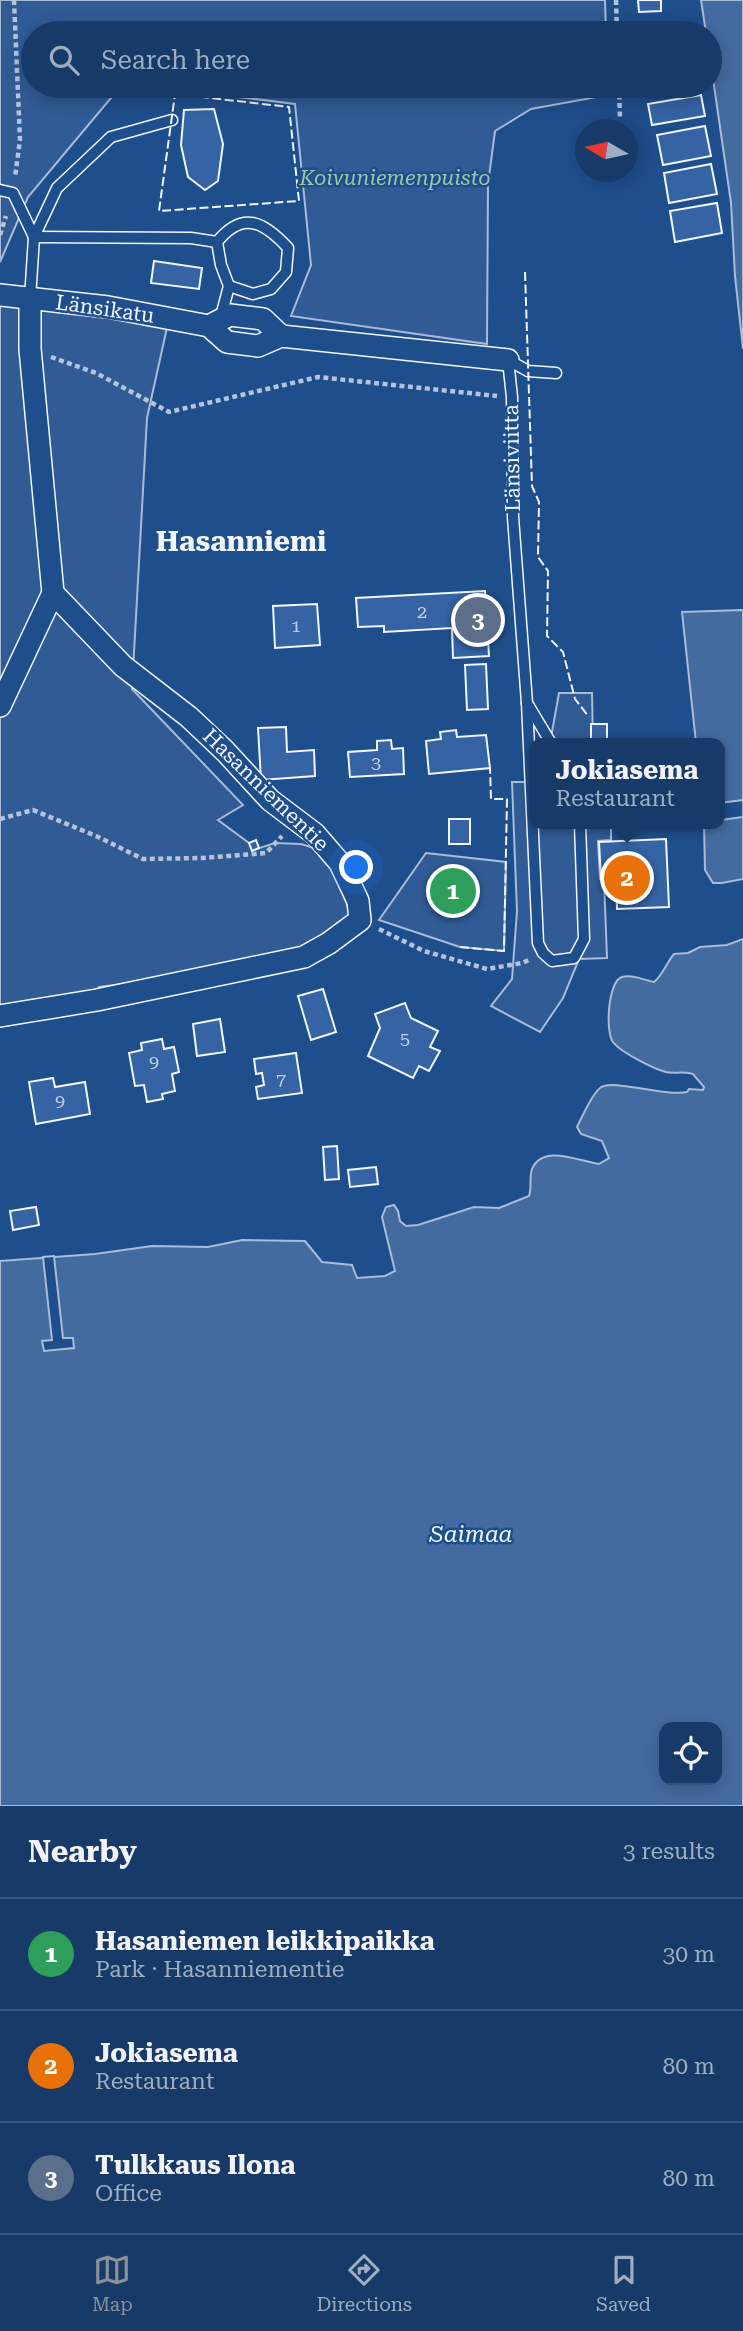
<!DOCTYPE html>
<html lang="en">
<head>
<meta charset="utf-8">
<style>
	:root { --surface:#173a69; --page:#20416f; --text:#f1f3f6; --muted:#9eadc0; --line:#36547d; --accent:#8c9099 }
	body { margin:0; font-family:"Roboto Serif",serif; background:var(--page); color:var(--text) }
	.controls { position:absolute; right:21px; bottom:21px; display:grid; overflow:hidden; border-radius:14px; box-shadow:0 4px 18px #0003 }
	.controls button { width:63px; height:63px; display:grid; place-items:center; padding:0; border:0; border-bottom:2px solid var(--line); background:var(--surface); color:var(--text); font:35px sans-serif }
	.compass { position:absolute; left:575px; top:119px; width:63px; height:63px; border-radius:50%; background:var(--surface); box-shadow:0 4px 18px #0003; rotate:279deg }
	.you { position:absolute; left:357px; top:868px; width:24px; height:24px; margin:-18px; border:5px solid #fff; border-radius:50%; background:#1a73e8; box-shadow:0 0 0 10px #1a73e833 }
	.badge { display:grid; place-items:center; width:46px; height:46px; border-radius:50%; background:var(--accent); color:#fff; font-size:23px; font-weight:700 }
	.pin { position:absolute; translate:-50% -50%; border:4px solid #fff; box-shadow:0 2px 7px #0006 }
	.popup { position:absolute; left:529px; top:738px; width:196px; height:91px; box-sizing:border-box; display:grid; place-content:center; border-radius:14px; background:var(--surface); filter:drop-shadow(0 2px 5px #0005); font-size:23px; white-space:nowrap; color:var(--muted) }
	.popup b { font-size:26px; color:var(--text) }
	.popup::after { content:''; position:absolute; left:50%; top:100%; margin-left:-14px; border:14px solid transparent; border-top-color:var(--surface) }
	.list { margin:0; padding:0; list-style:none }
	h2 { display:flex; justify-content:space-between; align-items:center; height:91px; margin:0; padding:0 28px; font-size:30px }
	h2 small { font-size:23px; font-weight:400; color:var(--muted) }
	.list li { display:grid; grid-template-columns:46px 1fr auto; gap:21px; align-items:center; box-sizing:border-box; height:112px; padding:0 28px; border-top:2px solid var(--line) }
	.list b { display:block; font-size:26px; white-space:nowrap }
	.list p { margin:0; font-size:23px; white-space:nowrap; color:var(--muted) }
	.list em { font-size:23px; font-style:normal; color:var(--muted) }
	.icon { flex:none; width:38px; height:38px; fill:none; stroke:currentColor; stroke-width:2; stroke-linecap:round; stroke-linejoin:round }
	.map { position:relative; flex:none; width:743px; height:1806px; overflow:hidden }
	.search { position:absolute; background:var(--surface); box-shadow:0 4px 18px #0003; left:21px; right:21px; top:21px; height:77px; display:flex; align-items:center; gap:18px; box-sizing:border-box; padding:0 24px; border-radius:38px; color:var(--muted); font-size:26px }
	.sheet { height:427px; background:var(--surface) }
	nav { display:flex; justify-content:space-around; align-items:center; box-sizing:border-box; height:98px; border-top:2px solid var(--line); background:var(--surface); font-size:19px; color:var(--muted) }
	nav a { display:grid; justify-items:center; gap:4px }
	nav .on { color:var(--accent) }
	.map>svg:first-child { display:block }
	.built { fill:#305b95; stroke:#a8bbd7; stroke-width:2 }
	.water { fill:#446ba0; stroke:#a8bbd7; stroke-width:2; fill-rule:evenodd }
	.pier { fill:#1f4e8c; stroke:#a8bbd7; stroke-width:2 }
	.building { fill:#3563a3; stroke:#f2f6ff; stroke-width:2 }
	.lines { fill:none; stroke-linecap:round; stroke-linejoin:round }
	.service-casing { stroke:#f2f6ff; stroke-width:13 }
	.minor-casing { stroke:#f2f6ff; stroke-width:24 }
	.path { stroke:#b3c4dc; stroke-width:4.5; stroke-dasharray:5 3.5; stroke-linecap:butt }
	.service { stroke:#1f4e8c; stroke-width:10 }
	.minor { stroke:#1f4e8c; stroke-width:21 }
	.fence { stroke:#f2f6ff; stroke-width:2; stroke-dasharray:9 3.5; stroke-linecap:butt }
	.labels { text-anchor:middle; stroke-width:5; stroke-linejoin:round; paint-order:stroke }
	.number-label { font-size:18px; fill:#c3d1e8 }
	.park-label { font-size:21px; font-style:italic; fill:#97c8a6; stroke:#1f4e8c }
	.street-label { font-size:21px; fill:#f2f6ff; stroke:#1f4e8c }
	.water-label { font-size:23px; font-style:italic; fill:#f2f6ff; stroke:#1f4e8c }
	.district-label { font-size:28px; font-weight:bold; fill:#f2f6ff; stroke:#1f4e8c }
</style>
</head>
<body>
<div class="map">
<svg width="743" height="1806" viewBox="0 0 743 1806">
	<rect width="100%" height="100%" fill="#1f4e8c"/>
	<g class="built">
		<polygon points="0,0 605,0 606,33 33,33 33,86 121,86 28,197 0,262"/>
		<polygon points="151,86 608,86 608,95 531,109 495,131 488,184 487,344 291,316 311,265 295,104"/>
		<polygon points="0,298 168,323 147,418 132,689 243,805 218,820 249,843 253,850 275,843 301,844 321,850 335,869 351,917 318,942 213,973 99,987 97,1000 0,1016"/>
		<polygon points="559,693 592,693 593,743 550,743"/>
		<polygon points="512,782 534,782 534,824 611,824 611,840 598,841 600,879 604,880 607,958 579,959 563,998 540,1032 491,1006 512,979 517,911"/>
		<polygon points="426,853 506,862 504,951 460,947 379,920"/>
	</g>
	<g class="water">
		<polygon points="701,0 743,0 743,349 735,276 731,203 710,58 710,33 706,33"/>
		<polygon points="743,610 743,879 722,883 713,883 705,870 704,824 720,824 720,743 696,743 682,612"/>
		<path d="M743 939V1806H0V1261L95 1254 152 1246 208 1247 242 1240 305 1241 322 1262 352 1265 357 1278 385 1276 395 1271 382 1217 386 1207 394 1205 398 1211 400 1221 406 1226 418 1225 474 1207 499 1208 529 1196C532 1187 529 1177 532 1169 543 1143 581 1162 599 1164L609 1158 602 1141 581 1134 577 1127C582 1117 592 1094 600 1088 612 1078 664 1097 687 1092L689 1089 703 1090 704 1087 693 1074C683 1071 675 1074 666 1072 654 1069 620 1052 613 1042 605 1031 608 981 622 977 632 974 644 980 654 982 662 976 667 962 674 954L688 953 700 947 727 945ZM664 1727H717V1780H664Z"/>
	</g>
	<g class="pier">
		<polygon points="743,800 743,817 720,820 720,803"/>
		<polygon points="54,1256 63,1338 73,1338 74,1348 44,1351 42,1341 52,1340 43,1257"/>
	</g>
	<g class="building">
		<polygon points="638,0 661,0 661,11 639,12"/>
		<polygon points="701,95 705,116 652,125 648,104"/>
		<polygon points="214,109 223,144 218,181 205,190 188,177 181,145 184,110"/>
		<polygon points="705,126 711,156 663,165 657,135"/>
		<polygon points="711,164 717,194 669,203 664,173"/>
		<polygon points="717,203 722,233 675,242 670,211"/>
		<polygon points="154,261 202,268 199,289 151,283"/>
		<polygon points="485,591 489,656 453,658 452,628 384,632 384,626 358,627 356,598"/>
		<polygon points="317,604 320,645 275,648 273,606"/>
		<polygon points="486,664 488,709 467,710 465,665"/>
		<rect x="591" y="724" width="16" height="19"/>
		<polygon points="286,727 287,752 314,750 315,776 261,780 258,728"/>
		<polygon points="456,730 457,737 486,735 490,768 429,774 426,741 441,739 440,732"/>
		<polygon points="391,740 392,749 403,748 404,774 350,777 348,752 377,750 377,741"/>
		<rect x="449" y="819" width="21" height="25"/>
		<polygon points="666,839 669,907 617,909 616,878 601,879 599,842"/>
		<polygon points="256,840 259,848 252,851 249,843"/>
		<polygon points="323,989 336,1032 311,1040 298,996"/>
		<polygon points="405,1003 411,1018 438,1031 430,1047 440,1051 429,1071 419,1066 413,1078 368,1056 380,1028 375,1014"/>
		<polygon points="220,1019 225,1052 197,1056 193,1024"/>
		<polygon points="162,1039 164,1049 174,1047 179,1072 172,1074 175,1091 162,1094 163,1099 147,1102 144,1085 135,1086 129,1053 142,1050 141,1043"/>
		<polygon points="296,1053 302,1093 258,1099 256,1087 264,1085 262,1073 256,1074 254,1059"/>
		<polygon points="53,1078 55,1087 85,1082 90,1114 36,1124 29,1082"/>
		<polygon points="337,1146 339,1179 325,1180 323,1147"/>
		<polygon points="376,1167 378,1184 350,1187 348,1170"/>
		<polygon points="36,1207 39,1225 13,1230 10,1211"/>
	</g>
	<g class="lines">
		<defs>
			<g id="service">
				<polyline points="0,190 13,193 34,237"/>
				<path d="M34 237 191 238 217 242 221 265 229 286 253 294 271 289 286 272 288 248C264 222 243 210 217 242"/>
				<polyline points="30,299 34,237 57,188 111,137 172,120"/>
				<polyline points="220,320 229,286"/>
				<polyline points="508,360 512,397 513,517 527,703 551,743"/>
				<polyline points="508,360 528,371 556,373"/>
				<polyline points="527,703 538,943 543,953 552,961 574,958 584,939 580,824"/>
			</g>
			<g id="minor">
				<polyline points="0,295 108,307 209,326 227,342 258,346 281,336 508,360"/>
				<polyline points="209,326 230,315 263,319 281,336"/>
				<polyline points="0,706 53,593"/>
				<polyline points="0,1016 97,1000 304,957 329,943 360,920 358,901 340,863 315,834 270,800 225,751 189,717 123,666 53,593 30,349 30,299"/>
			</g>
		</defs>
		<use href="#service" class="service-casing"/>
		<use href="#minor" class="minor-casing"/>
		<g class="path">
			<polyline points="14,0 20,140 15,177"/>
			<polyline points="616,0 617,33"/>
			<polyline points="619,86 620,119"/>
			<polyline points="0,235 6,216"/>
			<polyline points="51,357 96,373 169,412 318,377 497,396"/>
			<polyline points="0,819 33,810 96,836 143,859 203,858 266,853 282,836"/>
			<polyline points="379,929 424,951 487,969 522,963 529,960"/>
		</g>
		<use href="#service" class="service"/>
		<use href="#minor" class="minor"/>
		<g class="fence">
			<polygon points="175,94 289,107 299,201 159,211"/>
			<polyline points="525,272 532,486 539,502 538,557 548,571 547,636 563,652 575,699 589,717"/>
			<polyline points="460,947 504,951 507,799 491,799 490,768"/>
		</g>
	</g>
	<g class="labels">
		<g class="number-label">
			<text x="422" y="618">2</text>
			<text x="296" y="632">1</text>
			<text x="376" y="769">3</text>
			<text x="405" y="1045">5</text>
			<text x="154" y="1068">9</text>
			<text x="281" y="1086">7</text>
			<text x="60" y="1107">9</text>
		</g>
		<g class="park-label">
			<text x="395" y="185">Koivuniemenpuisto</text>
		</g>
		<g class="street-label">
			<text transform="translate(105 309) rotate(8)" y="7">Länsikatu</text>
			<text transform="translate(512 458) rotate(-91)" y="7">Länsiviitta</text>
			<text transform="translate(266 790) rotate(44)" y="7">Hasanniementie</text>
		</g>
		<g class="water-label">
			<text x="471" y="1542">Saimaa</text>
		</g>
		<g class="district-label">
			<text x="241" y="551">Hasanniemi</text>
		</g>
	</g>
</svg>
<div class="controls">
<button><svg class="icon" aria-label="locate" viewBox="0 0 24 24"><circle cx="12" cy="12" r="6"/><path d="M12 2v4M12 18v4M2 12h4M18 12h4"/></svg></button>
</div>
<svg class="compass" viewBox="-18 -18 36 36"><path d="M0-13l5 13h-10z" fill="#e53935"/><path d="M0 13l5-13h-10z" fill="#9eadc0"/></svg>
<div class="you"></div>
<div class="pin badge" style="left:453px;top:891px;background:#2e9e5b">1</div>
<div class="pin badge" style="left:627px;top:878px;background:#e8710a">2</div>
<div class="popup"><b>Jokiasema</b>Restaurant</div>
<div class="pin badge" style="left:478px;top:620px;background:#5c6f8a">3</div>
<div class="search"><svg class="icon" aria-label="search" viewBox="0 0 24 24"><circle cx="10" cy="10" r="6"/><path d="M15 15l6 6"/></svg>Search here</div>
</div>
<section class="sheet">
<h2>Nearby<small>3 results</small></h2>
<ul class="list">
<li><span class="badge" style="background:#2e9e5b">1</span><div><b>Hasaniemen leikkipaikka</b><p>Park · Hasanniementie</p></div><em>30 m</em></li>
<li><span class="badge" style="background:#e8710a">2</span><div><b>Jokiasema</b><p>Restaurant</p></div><em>80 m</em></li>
<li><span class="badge" style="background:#5c6f8a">3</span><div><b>Tulkkaus Ilona</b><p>Office</p></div><em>80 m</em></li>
</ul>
</section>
<nav>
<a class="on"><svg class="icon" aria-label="map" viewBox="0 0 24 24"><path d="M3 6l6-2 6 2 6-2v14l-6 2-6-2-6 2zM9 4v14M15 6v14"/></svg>Map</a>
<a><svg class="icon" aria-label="directions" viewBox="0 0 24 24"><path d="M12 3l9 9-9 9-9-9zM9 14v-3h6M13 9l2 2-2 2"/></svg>Directions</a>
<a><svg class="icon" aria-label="saved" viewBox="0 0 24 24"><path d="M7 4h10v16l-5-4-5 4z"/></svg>Saved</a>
</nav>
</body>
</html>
